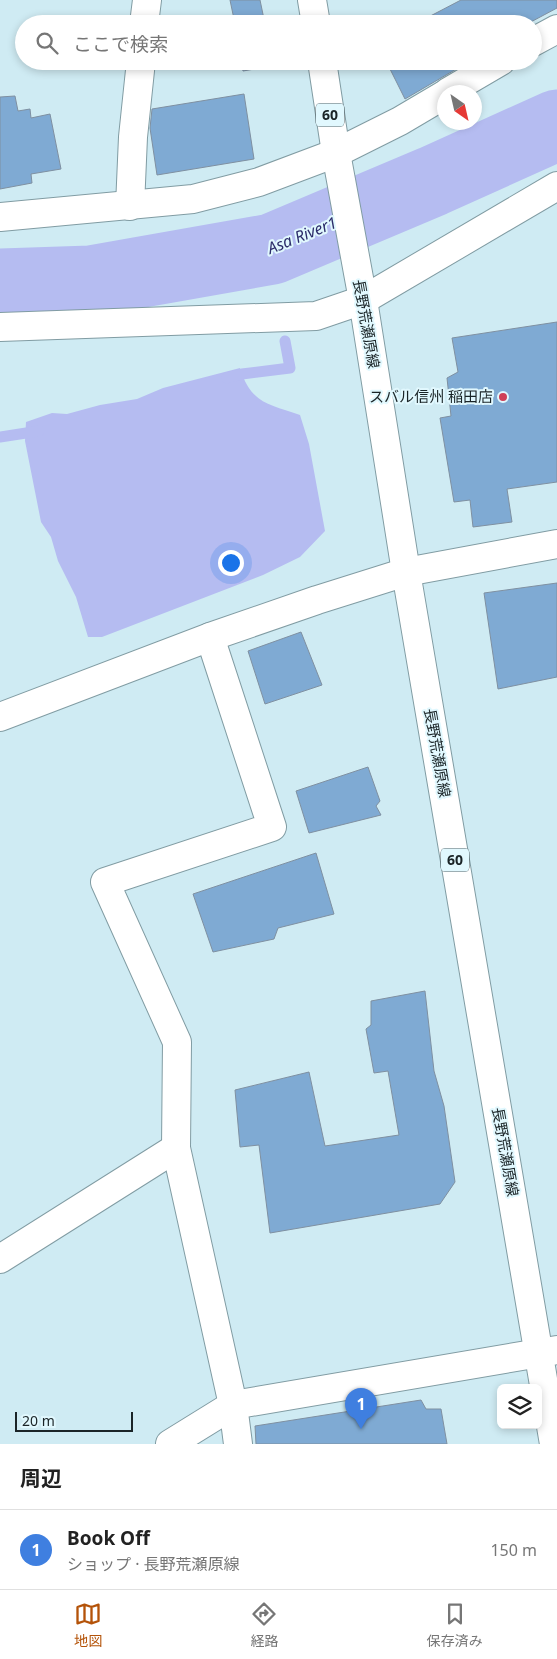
<!DOCTYPE html>
<html lang="ja">
<head>
<meta charset="utf-8">
<style>
	:root { --surface:#fff; --page:#f2f2f2; --text:#222; --muted:#767676; --line:#e0e0e0; --accent:#b45309 }
	body { margin:0; font-family:"Noto Sans","Noto Sans JP",sans-serif; background:var(--page); color:var(--text) }
	.controls { position:absolute; right:15px; bottom:15px; display:grid; overflow:hidden; border-radius:8px; box-shadow:0 2px 8px #0003 }
	.controls button { width:45px; height:45px; display:grid; place-items:center; padding:0; border:0; border-bottom:1px solid var(--line); background:var(--surface); color:var(--text); font:25px sans-serif }
	.compass { position:absolute; left:437px; top:85px; width:45px; height:45px; border-radius:50%; background:var(--surface); box-shadow:0 2px 8px #0003; rotate:146deg }
	.scale { position:absolute; left:15px; bottom:12px; width:118px; box-sizing:border-box; padding-left:5px; border:2px solid #1a2427; border-top:0; font-size:14px; line-height:18px; white-space:nowrap; color:#1a2427; -webkit-text-stroke:4px #e1f8fe; paint-order:stroke }
	.you { position:absolute; left:230px; top:562px; width:18px; height:18px; margin:-12px; border:4px solid #fff; border-radius:50%; background:#1a73e8; box-shadow:0 0 0 8px #1a73e833 }
	.badge { display:grid; place-items:center; width:32px; height:32px; border-radius:50%; background:var(--accent); color:#fff; font-size:16px; font-weight:700 }
	.pin { position:absolute; translate:-50% -41px; filter:drop-shadow(0 1px 2px #0008) }
	.pin::after { content:''; position:absolute; top:26px; width:18px; height:15px; background:inherit; clip-path:polygon(0 0,100% 0,50% 100%) }
	.list { margin:0; padding:0; list-style:none }
	h2 { display:flex; justify-content:space-between; align-items:center; height:65px; margin:0; padding:0 20px; font-size:21px }
	h2 small { font-size:16px; font-weight:400; color:var(--muted) }
	.list li { display:grid; grid-template-columns:32px 1fr auto; gap:15px; align-items:center; box-sizing:border-box; height:80px; padding:0 20px; border-top:1px solid var(--line) }
	.list b { display:block; font-size:19px; white-space:nowrap }
	.list p { margin:0; font-size:16px; white-space:nowrap; color:var(--muted) }
	.list em { font-size:16px; font-style:normal; color:var(--muted) }
	.icon { flex:none; width:28px; height:28px; fill:none; stroke:currentColor; stroke-width:2; stroke-linecap:round; stroke-linejoin:round }
	.map { position:relative; flex:none; width:557px; height:1444px; overflow:hidden }
	.search { position:absolute; background:var(--surface); box-shadow:0 2px 8px #0003; left:15px; right:15px; top:15px; height:55px; display:flex; align-items:center; gap:12px; box-sizing:border-box; padding:0 18px; border-radius:28px; color:var(--muted); font-size:19px }
	.sheet { height:145px; background:var(--surface) }
	nav { display:flex; justify-content:space-around; align-items:center; box-sizing:border-box; height:70px; border-top:1px solid var(--line); background:var(--surface); font-size:14px; color:var(--muted) }
	nav a { display:grid; justify-items:center; gap:2px }
	nav .on { color:var(--accent) }
	.map>svg:first-child { display:block }
	.water { fill:#b5bcf1 }
	.lines { fill:none; stroke-linecap:round; stroke-linejoin:round }
	.stream { stroke:#b5bcf1; stroke-width:11 }
	.river { stroke:#b5bcf1; stroke-width:71 }
	.building { fill:#7faad3; stroke:#7f90a1 }
	.minor-casing { stroke:#819ca3; stroke-width:30 }
	.major-casing { stroke:#819ca3; stroke-width:30 }
	.minor { stroke:#fff; stroke-width:28 }
	.major { stroke:#fff; stroke-width:28 }
	.poi-dot { fill:#cf3f57; stroke:#e1f8fe; stroke-width:2 }
	.labels { text-anchor:middle; stroke-width:4; stroke-linejoin:round; paint-order:stroke }
	.shield { fill:#e1f8fe; stroke:#566468; stroke-width:1 }
	.shield-label { font-size:14px; font-weight:bold; fill:#1a2427 }
	.street-label { font-size:15px; fill:#1a2427; stroke:#e1f8fe }
	.poi-label { font-size:15px; fill:#1a2427; stroke:#e1f8fe; text-anchor:end }
	.water-label { font-size:16px; font-style:italic; fill:#2c2c6a; stroke:#e1f8fe }
</style>
</head>
<body>
<div class="map">
<svg width="557" height="1444" viewBox="0 0 557 1444">
	<rect width="100%" height="100%" fill="#cfebf3"/>
	<path class="water" d="M240 368C251 404 269 404 300 415L309 444 325 531 300 557 263 575 102 637H88L76 597 58 561 51 537 41 522 25 441 26 422 52 413 67 414 100 405 137 399 163 388Z"/>
	<g class="lines">
		<g class="stream">
			<polyline points="268,250 274,269"/>
			<polyline points="227,378 242,374 290,368 285,341"/>
			<polyline points="0,437 39,431"/>
		</g>
		<polyline class="river" points="0,284 91,281 272,249 433,181 557,125"/>
	</g>
	<g class="building">
		<polygon points="230,0 260,0 265,24 235,24"/>
		<polygon points="461,0 557,0 557,8 527,24 415,24"/>
		<polygon points="241,61 271,61 272,66 243,71"/>
		<polygon points="386,61 470,61 405,99"/>
		<polygon points="244,94 254,159 157,175 150,128 152,109"/>
		<polygon points="15,96 18,111 30,109 31,118 50,114 61,169 31,174 32,183 0,189 0,97"/>
		<polygon points="557,322 557,482 507,489 512,522 473,527 470,500 454,502 440,418 451,416 447,378 458,372 452,338"/>
		<polygon points="557,583 557,677 498,689 484,593"/>
		<polygon points="301,632 322,685 265,704 248,651"/>
		<polygon points="368,767 380,801 376,806 381,815 309,833 296,791"/>
		<polygon points="316,853 334,914 278,928 274,939 213,952 193,894"/>
		<polygon points="425,991 434,1071 444,1106 455,1182 440,1204 270,1233 259,1145 240,1147 235,1090 309,1072 325,1146 399,1135 388,1071 374,1073 366,1029 371,1025 371,1001"/>
		<polygon points="421,1400 426,1409 441,1409 447,1444 256,1444 255,1426"/>
	</g>
	<g class="lines">
		<defs>
			<g id="minor">
				<polyline points="144,24 147,0"/>
				<polyline points="533,42 557,29"/>
				<polyline points="448,92 501,61"/>
				<polyline points="130,206 133,137 141,61"/>
				<polyline points="0,217 193,199 259,182 336,153 400,121 444,95"/>
				<polyline points="0,327 316,316 363,300 557,186"/>
				<polyline points="210,637 317,600 406,572 557,544"/>
				<polyline points="0,717 210,637 272,827 105,882 177,1042 176,1148 233,1405 238,1444"/>
				<polyline points="0,1259 176,1148"/>
				<polyline points="170,1444 233,1405 557,1350"/>
			</g>
			<g id="major">
				<polyline points="312,0 316,24"/>
				<polyline points="322,61 336,153 363,300 406,572 554,1444"/>
			</g>
		</defs>
		<use href="#minor" class="minor-casing"/>
		<use href="#major" class="major-casing"/>
		<use href="#minor" class="minor"/>
		<use href="#major" class="major"/>
	</g>
	<circle class="poi-dot" cx="503" cy="397" r="5"/>
	<g class="labels">
		<g class="shield">
			<rect x="316" y="103.5" width="28" height="23" rx="4"/>
			<rect x="441" y="848.5" width="28" height="23" rx="4"/>
		</g>
		<g class="shield-label">
			<text x="330" y="120">60</text>
			<text x="455" y="865">60</text>
		</g>
		<g class="street-label">
			<text transform="translate(366 324) rotate(80)" y="5">長野荒瀬原線</text>
			<text transform="translate(437 753) rotate(80)" y="5">長野荒瀬原線</text>
			<text transform="translate(505 1152) rotate(80)" y="5">長野荒瀬原線</text>
		</g>
		<g class="poi-label">
			<text x="493" y="402">スバル信州 稲田店</text>
		</g>
		<g class="water-label">
			<text transform="translate(302 235) rotate(-22)" y="6">Asa River1</text>
		</g>
	</g>
</svg>
<div class="controls">
<button><svg class="icon" aria-label="layers" viewBox="0 0 24 24"><path d="M12 4l9 5-9 5-9-5zM3 14l9 5 9-5"/></svg></button>
</div>
<svg class="compass" viewBox="-18 -18 36 36"><path d="M0-13l5 13h-10z" fill="#e53935"/><path d="M0 13l5-13h-10z" fill="#767676"/></svg>
<div class="scale">20 m</div>
<div class="you"></div>
<div class="pin badge" style="left:361px;top:1429px;background:#3f7fe0">1</div>
<div class="search"><svg class="icon" aria-label="search" viewBox="0 0 24 24"><circle cx="10" cy="10" r="6"/><path d="M15 15l6 6"/></svg>ここで検索</div>
</div>
<section class="sheet">
<h2>周辺<small></small></h2>
<ul class="list">
<li><span class="badge" style="background:#3f7fe0">1</span><div><b>Book Off</b><p>ショップ · 長野荒瀬原線</p></div><em>150 m</em></li>
</ul>
</section>
<nav>
<a class="on"><svg class="icon" aria-label="map" viewBox="0 0 24 24"><path d="M3 6l6-2 6 2 6-2v14l-6 2-6-2-6 2zM9 4v14M15 6v14"/></svg>地図</a>
<a><svg class="icon" aria-label="directions" viewBox="0 0 24 24"><path d="M12 3l9 9-9 9-9-9zM9 14v-3h6M13 9l2 2-2 2"/></svg>経路</a>
<a><svg class="icon" aria-label="saved" viewBox="0 0 24 24"><path d="M7 4h10v16l-5-4-5 4z"/></svg>保存済み</a>
</nav>
</body>
</html>
